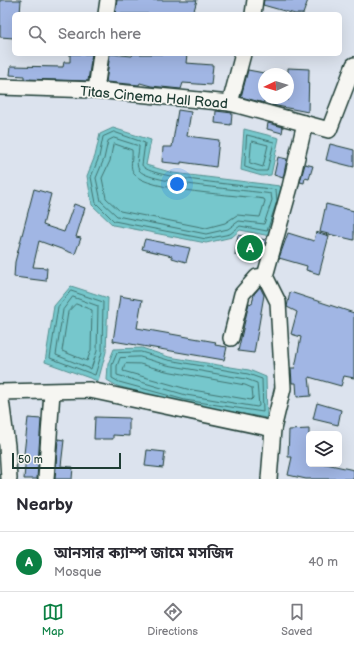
<!DOCTYPE html>
<html lang="en">
<head>
<meta charset="utf-8">
<style>
	:root { --surface:#fff; --page:#f7f7f7; --text:#2b2b33; --muted:#7c7c81; --line:#e1e1e2; --accent:#0b8043 }
	body { margin:0; font-family:"Balsamiq Sans","Noto Sans Bengali",sans-serif; background:var(--page); color:var(--text) }
	.controls { position:absolute; right:12px; bottom:12px; display:grid; overflow:hidden; border-radius:6px; box-shadow:0 4px 16px #0002 }
	.controls button { width:36px; height:36px; display:grid; place-items:center; padding:0; border:0; border-bottom:1px solid var(--line); background:var(--surface); color:var(--text); font:20px sans-serif }
	.compass { position:absolute; left:258px; top:68px; width:36px; height:36px; border-radius:50%; background:var(--surface); box-shadow:0 4px 16px #0002; rotate:266deg }
	.scale { position:absolute; left:12px; bottom:10px; width:109px; box-sizing:border-box; padding-left:4px; border:2px solid #1f3d34; border-top:0; font-size:11px; line-height:14px; white-space:nowrap; color:#1f3d34; -webkit-text-stroke:3px #f6f6f2; paint-order:stroke }
	.you { position:absolute; left:177px; top:184px; width:14px; height:14px; margin:-10px; border:3px solid #fff; border-radius:50%; background:#1a73e8; box-shadow:0 0 0 6px #1a73e833 }
	.badge { display:grid; place-items:center; width:26px; height:26px; border-radius:50%; background:var(--accent); color:#fff; font-size:13px; font-weight:700 }
	.pin { position:absolute; translate:-50% -50%; border:2px solid #fff; box-shadow:0 1px 4px #0006 }
	.list { margin:0; padding:0; list-style:none }
	h2 { display:flex; justify-content:space-between; align-items:center; height:52px; margin:0; padding:0 16px; font-size:17px }
	h2 small { font-size:13px; font-weight:400; color:var(--muted) }
	.list li { display:grid; grid-template-columns:26px 1fr auto; gap:12px; align-items:center; box-sizing:border-box; height:60px; padding:0 16px; border-top:1px solid var(--line) }
	.list b { display:block; font-size:15px; white-space:nowrap }
	.list p { margin:0; font-size:13px; white-space:nowrap; color:var(--muted) }
	.list em { font-size:13px; font-style:normal; color:var(--muted) }
	.icon { flex:none; width:22px; height:22px; fill:none; stroke:currentColor; stroke-width:2; stroke-linecap:round; stroke-linejoin:round }
	.map { position:relative; flex:none; width:354px; height:479px; overflow:hidden }
	.search { position:absolute; background:var(--surface); box-shadow:0 4px 16px #0002; left:12px; right:12px; top:12px; height:44px; display:flex; align-items:center; gap:10px; box-sizing:border-box; padding:0 14px; border-radius:6px; color:var(--muted); font-size:15px }
	.sheet { height:112px; background:var(--surface) }
	nav { display:flex; justify-content:space-around; align-items:center; box-sizing:border-box; height:56px; border-top:1px solid var(--line); background:var(--surface); font-size:11px; color:var(--muted) }
	nav a { display:grid; justify-items:center; gap:2px }
	nav .on { color:var(--accent) }
	.map>svg:first-child { display:block }
	.water { fill:#76c7cc; stroke:#53908f }
	.lines { fill:none; stroke-linecap:round; stroke-linejoin:round }
	.shore { stroke:#427471; stroke-width:1 }
	.building { fill:#a1b6e4; stroke:#1f3d34 }
	.minor-casing { stroke:#1f3d34; stroke-width:18 }
	.minor { stroke:#f6f6f2; stroke-width:15 }
	.labels { text-anchor:middle; stroke-width:3.5; stroke-linejoin:round; paint-order:stroke }
	.street-label { font-size:14px; fill:#1f3d34; stroke:#f6f6f2 }
</style>
</head>
<body>
<div class="map">
<svg width="354" height="479" viewBox="0 0 354 479">
	<rect width="100%" height="100%" fill="#dce3ee"/>
	<filter id="ink" filterUnits="userSpaceOnUse"><feTurbulence type="fractalNoise" baseFrequency=".025" numOctaves="2"/><feDisplacementMap in="SourceGraphic" scale="8" xChannelSelector="R" yChannelSelector="G"/><feConvolveMatrix kernelMatrix="1 2 1 2 8 2 1 2 1" color-interpolation-filters="sRGB"/></filter>
	<g filter="url(#ink)">
		<g class="water">
			<polygon points="113,128 151,140 146,165 173,173 280,186 282,193 270,236 240,230 232,237 206,243 113,225 92,205 87,176 95,156 100,134"/>
			<polygon points="244,129 279,138 271,175 262,176 241,170"/>
			<polygon points="71,286 108,298 106,352 98,381 45,362 54,306"/>
			<polygon points="142,348 169,357 249,370 266,377 267,418 184,404 117,386 107,380 108,364 114,349"/>
		</g>
		<g class="lines">
			<g class="shore">
				<path d="M114 132 145 143 142 165C147 179 257 186 276 190L277 201 267 231 240 226 230 234 206 239 114 221 96 203 91 177 99 157 103 137Z"/>
				<polygon points="247,135 274,142 267,171 257,171 245,167"/>
				<path d="M114 138 139 146C139 153 135 164 139 170 148 184 250 190 271 194L272 200 264 224 239 221 228 229 206 234 117 216 101 201 96 178 104 159 108 141Z"/>
				<polygon points="252,141 268,145 263,167 250,163"/>
				<path d="M115 144 132 150C133 158 129 167 134 174 146 191 240 195 264 199L265 201 260 217 237 215 225 223 206 228 120 211 106 198 102 178 110 161 113 145Z"/>
				<polygon points="71,291 103,302 102,352 95,375 50,358 58,307"/>
				<polygon points="73,297 98,306 97,351 91,369 56,355 63,310"/>
				<polygon points="76,304 92,310 91,350 87,361 62,351 68,312"/>
				<polygon points="141,352 168,360 248,374 262,379 263,412 185,400 119,382 112,378 112,365 117,353"/>
				<polygon points="140,357 167,365 246,379 257,383 259,406 257,407 186,395 117,375 117,366 120,358"/>
				<polygon points="140,364 166,371 245,385 252,388 253,398 251,400 187,389 123,371 125,364"/>
			</g>
		</g>
		<g class="building">
			<polygon points="0,0 21,0 20,14 14,14 14,38 0,37"/>
			<polygon points="117,0 197,0 193,14 115,14"/>
			<polygon points="264,0 308,0 303,14 295,14 263,5"/>
			<polygon points="70,54 92,54 88,81 24,79 24,76 10,75 11,66 63,67 64,62 70,62"/>
			<polygon points="110,54 132,56 133,54 187,54 186,63 213,65 211,85 183,83 181,89 151,86 140,83 139,85 106,82"/>
			<polygon points="288,68 309,69 308,112 272,105 274,98 288,100"/>
			<polygon points="248,70 264,73 264,103 241,97"/>
			<polygon points="178,110 191,112 187,136 219,140 216,167 181,162 181,164 162,162 163,147 172,147"/>
			<polygon points="216,111 232,113 231,125 215,123"/>
			<polygon points="268,123 283,127 282,133 267,129"/>
			<polygon points="330,144 354,150 354,167 326,160"/>
			<polygon points="278,157 287,159 283,178 274,175"/>
			<polygon points="305,164 313,166 309,179 305,178 304,183 300,182"/>
			<polygon points="34,189 51,194 43,225 64,232 74,204 85,208 76,237 81,238 75,254 39,241 33,267 47,268 46,281 14,277 15,262"/>
			<polygon points="326,204 354,211 354,240 320,232"/>
			<polygon points="316,232 329,236 319,274 306,270 307,266 279,258 288,233 314,241"/>
			<polygon points="238,235 266,240 260,260 235,255"/>
			<polygon points="145,239 190,248 186,262 172,258 172,256 142,249"/>
			<polygon points="260,287 264,295 254,353 238,351 249,303 252,304 254,294"/>
			<polygon points="290,292 354,313 354,378 344,376 341,386 309,377 311,396 297,397 296,383 292,383 291,368 295,368 301,337 291,334 297,312 287,307"/>
			<polygon points="120,296 142,300 137,328 216,342 215,345 227,347 224,360 113,341"/>
			<polygon points="317,403 341,410 338,425 313,419"/>
			<polygon points="95,417 129,418 129,436 113,435 113,439 94,439"/>
			<polygon points="28,418 41,419 37,479 24,479 26,455 24,454"/>
			<polygon points="309,429 309,464 326,464 354,470 354,479 306,479 288,475 292,457 288,457 289,430"/>
			<polygon points="58,439 64,440 61,466 73,467 72,479 55,479"/>
			<polygon points="147,450 165,452 163,468 145,466"/>
		</g>
		<g class="lines">
			<defs>
				<g id="minor">
					<polyline points="106,14 108,0"/>
					<polyline points="253,14 255,0"/>
					<polyline points="0,87 96,90 230,103 329,130 354,65"/>
					<polyline points="96,90 101,54"/>
					<polyline points="230,103 243,54"/>
					<polyline points="231,338 242,294 257,277 265,276"/>
					<polyline points="0,392 90,390 273,429"/>
					<polyline points="0,392 7,446 9,479"/>
					<polyline points="46,479 52,392"/>
					<polyline points="269,479 273,429 283,388 278,302 265,276 290,187 305,123"/>
				</g>
			</defs>
			<use href="#minor" class="minor-casing"/>
			<use href="#minor" class="minor"/>
		</g>
	</g>
	<g class="labels">
		<g class="street-label">
			<text transform="translate(154 97) rotate(5)" y="5">Titas Cinema Hall Road</text>
		</g>
	</g>
</svg>
<div class="controls">
<button><svg class="icon" aria-label="layers" viewBox="0 0 24 24"><path d="M12 4l9 5-9 5-9-5zM3 14l9 5 9-5"/></svg></button>
</div>
<svg class="compass" viewBox="-18 -18 36 36"><path d="M0-13l5 13h-10z" fill="#e53935"/><path d="M0 13l5-13h-10z" fill="#7c7c81"/></svg>
<div class="scale">50 m</div>
<div class="you"></div>
<div class="pin badge" style="left:250px;top:248px">A</div>
<div class="search"><svg class="icon" aria-label="search" viewBox="0 0 24 24"><circle cx="10" cy="10" r="6"/><path d="M15 15l6 6"/></svg>Search here</div>
</div>
<section class="sheet">
<h2>Nearby<small></small></h2>
<ul class="list">
<li><span class="badge">A</span><div><b>আনসার ক্যাম্প জামে মসজিদ</b><p>Mosque</p></div><em>40 m</em></li>
</ul>
</section>
<nav>
<a class="on"><svg class="icon" aria-label="map" viewBox="0 0 24 24"><path d="M3 6l6-2 6 2 6-2v14l-6 2-6-2-6 2zM9 4v14M15 6v14"/></svg>Map</a>
<a><svg class="icon" aria-label="directions" viewBox="0 0 24 24"><path d="M12 3l9 9-9 9-9-9zM9 14v-3h6M13 9l2 2-2 2"/></svg>Directions</a>
<a><svg class="icon" aria-label="saved" viewBox="0 0 24 24"><path d="M7 4h10v16l-5-4-5 4z"/></svg>Saved</a>
</nav>
</body>
</html>
